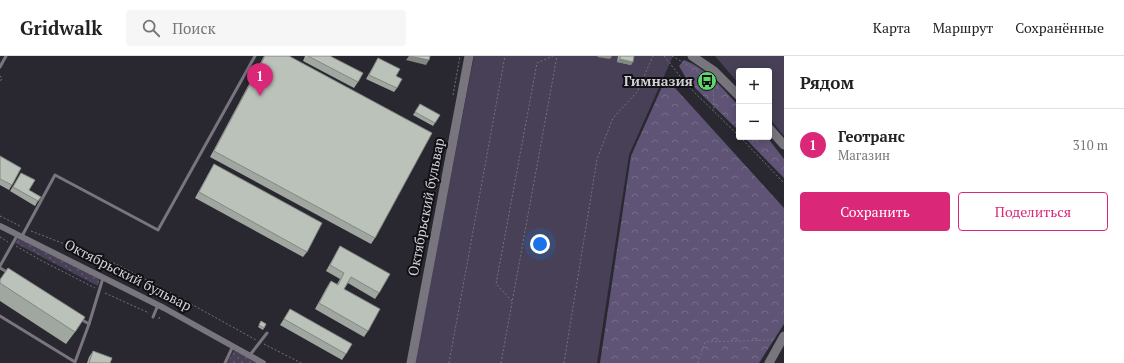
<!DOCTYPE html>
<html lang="ru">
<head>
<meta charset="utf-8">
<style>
	:root { --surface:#fff; --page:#f6f6f6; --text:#222; --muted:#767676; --line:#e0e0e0; --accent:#db2777 }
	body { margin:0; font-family:"PT Serif",serif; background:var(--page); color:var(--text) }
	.controls { position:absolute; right:12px; top:12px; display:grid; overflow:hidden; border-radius:4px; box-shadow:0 2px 10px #0003 }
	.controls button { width:36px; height:36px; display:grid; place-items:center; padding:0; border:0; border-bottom:1px solid var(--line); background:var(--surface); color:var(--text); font:20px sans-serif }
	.you { position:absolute; left:540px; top:188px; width:14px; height:14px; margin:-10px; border:3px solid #fff; border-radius:50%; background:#1a73e8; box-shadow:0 0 0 6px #1a73e833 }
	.badge { display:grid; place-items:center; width:26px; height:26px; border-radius:50%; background:var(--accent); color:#fff; font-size:13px; font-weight:700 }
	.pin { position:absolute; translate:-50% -33px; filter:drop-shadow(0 1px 2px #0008) }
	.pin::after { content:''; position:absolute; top:21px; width:14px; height:12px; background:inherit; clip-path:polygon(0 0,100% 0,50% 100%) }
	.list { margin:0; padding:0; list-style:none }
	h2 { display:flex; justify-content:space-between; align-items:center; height:52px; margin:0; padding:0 16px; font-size:17px }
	h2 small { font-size:13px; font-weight:400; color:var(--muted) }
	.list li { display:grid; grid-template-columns:26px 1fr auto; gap:12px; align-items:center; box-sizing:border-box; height:72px; padding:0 16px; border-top:1px solid var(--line) }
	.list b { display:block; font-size:15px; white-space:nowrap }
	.list p { margin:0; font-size:13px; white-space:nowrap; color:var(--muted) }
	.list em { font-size:13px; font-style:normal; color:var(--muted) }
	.actions { display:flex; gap:8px; padding:12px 16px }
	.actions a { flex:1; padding:9px 0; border:1px solid var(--accent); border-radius:4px; text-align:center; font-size:14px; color:var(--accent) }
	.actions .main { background:var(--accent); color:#fff }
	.icon { flex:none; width:22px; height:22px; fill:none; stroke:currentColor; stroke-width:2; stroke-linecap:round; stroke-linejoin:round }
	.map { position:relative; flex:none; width:784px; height:307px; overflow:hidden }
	header { display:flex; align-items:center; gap:24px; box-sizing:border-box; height:56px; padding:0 20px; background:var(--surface); border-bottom:1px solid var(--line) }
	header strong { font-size:19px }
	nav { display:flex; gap:22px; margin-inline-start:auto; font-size:14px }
	.search { width:280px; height:36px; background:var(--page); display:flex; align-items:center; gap:10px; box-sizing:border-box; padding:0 14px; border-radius:4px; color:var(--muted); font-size:15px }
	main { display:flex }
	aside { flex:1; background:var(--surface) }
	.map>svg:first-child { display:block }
	.grass { fill:url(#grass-dots) }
	.forest { fill:url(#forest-crowns) }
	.green { fill:#474056 }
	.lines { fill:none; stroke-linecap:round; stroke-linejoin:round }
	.path { stroke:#747379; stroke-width:1; stroke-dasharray:2 2; stroke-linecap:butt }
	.lane { stroke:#78757f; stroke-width:3 }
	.street { stroke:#78757f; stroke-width:6 }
	.secondary { stroke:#78757f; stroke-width:9 }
	.wall { fill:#a0a7a0 }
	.shaded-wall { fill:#828882 }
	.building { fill:#bac2ba; stroke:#828882 }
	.labels { text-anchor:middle; stroke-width:4; stroke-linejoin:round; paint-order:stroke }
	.poi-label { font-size:14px; font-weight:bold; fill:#d2d1d6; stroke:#111014; text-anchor:end }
	.street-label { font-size:14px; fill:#d2d1d6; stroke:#111014 }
</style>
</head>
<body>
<header>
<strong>Gridwalk</strong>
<div class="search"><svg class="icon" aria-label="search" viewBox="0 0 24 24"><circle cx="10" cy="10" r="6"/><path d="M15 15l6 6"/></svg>Поиск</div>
<nav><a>Карта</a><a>Маршрут</a><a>Сохранённые</a></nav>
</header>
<main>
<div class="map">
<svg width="784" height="307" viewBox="0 0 784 307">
	<defs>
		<pattern id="grass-dots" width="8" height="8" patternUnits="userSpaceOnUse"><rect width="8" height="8" fill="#474056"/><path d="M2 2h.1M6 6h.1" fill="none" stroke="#615b6e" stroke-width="1.8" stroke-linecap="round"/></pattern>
		<pattern id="forest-crowns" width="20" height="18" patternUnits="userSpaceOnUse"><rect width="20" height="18" fill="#5f5476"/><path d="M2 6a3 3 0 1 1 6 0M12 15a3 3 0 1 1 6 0" fill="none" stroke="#756c89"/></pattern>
	</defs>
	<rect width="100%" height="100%" fill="#29272f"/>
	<g class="grass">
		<polygon points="19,181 100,221 98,230 15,187"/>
		<polygon points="234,294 259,307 227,307"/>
	</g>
	<g class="forest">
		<path d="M684 4C706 12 723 33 739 50V75L687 24 679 10Z"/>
		<polygon points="666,22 784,152 784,268 759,307 600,307 631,100"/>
		<polygon points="744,81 767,81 784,103 784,122"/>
	</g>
	<g class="green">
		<polygon points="474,0 673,0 629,99 597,307 415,307"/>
		<polygon points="715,0 784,0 784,80 769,62 769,15 739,15 739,28"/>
	</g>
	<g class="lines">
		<g class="path">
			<polyline points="664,0 687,29 739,80"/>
			<polyline points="672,0 693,12 713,29 714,55"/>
			<polyline points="0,20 2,22 0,26"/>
			<polyline points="453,39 460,0"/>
			<polyline points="740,81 784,127"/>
			<polyline points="0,160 20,170"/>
			<polyline points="31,175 116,208 173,238 256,284"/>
			<polyline points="0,181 8,186"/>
			<polyline points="16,190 42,205 95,232"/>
			<polyline points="105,237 149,257"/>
			<polyline points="512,245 496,228 537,7 553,0"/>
			<polyline points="168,246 173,238"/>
			<polyline points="159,263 160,259"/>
			<polyline points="264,288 301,307"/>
			<polyline points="449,307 505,0"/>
			<polyline points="501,307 557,0"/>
			<polyline points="564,307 597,103 613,62 637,36 653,0"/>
			<polyline points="698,307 705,286 773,284"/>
		</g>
		<g class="lane">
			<polyline points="0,11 6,0"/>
			<polyline points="22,180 55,119 158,174 255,0"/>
			<polyline points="0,210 18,178"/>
			<polyline points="0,212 9,217"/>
			<polyline points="0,260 75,306 89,268 79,262"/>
			<polyline points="153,261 158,249"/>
			<polyline points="89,268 103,222"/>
			<polyline points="250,299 267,277"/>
			<polyline points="225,307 233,290"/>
		</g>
		<polyline class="street" points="0,170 164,252 263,307"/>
		<g class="secondary">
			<polyline points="692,0 714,15 739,40"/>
			<polyline points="769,72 784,89"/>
			<polyline points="411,307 469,0"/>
			<polyline points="769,307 784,280"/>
		</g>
	</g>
	<g class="wall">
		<polygon points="264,0 289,0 375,182 371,188 210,101"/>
		<polygon points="305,0 330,0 358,26 354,32 303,5"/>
		<polygon points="618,0 634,0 631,9 617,6"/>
		<polygon points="378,2 396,20 397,32 394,36 366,23 375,7"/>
		<polygon points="420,48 435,67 433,70 413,59"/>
		<polygon points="0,100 12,129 9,134 0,129"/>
		<polygon points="214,108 307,196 303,201 195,142 211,113"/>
		<polygon points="21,117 29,134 38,145 35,150 10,135"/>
		<polygon points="340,190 379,237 375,243 348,227 344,233 368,275 364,281 315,253 327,231 331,225 337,228 340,223 326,215"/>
		<polygon points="8,212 75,276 66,288 0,245 0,223"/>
		<polygon points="290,253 346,298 342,304 280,269"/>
		<polygon points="261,265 266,268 263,274 258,271"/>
		<polygon points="93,295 110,307 87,307 89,301"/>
	</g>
	<g class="shaded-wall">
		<polygon points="409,0 429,4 426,9 406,4"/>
		<polygon points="598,0 612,0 610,3 597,1"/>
		<polygon points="620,3 633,6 631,9 617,6"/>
	</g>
	<g class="building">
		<polygon points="265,0 289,0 432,77 375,182 214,95"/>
		<polygon points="308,0 330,0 363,17 358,26"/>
		<polygon points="409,0 430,0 429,4"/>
		<polygon points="620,0 634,0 633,6 620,3"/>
		<polygon points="378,2 400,13 396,20 402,23 397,32 369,19"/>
		<polygon points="420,48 440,59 435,67 415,56"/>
		<polygon points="0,100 21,112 12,129 0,123"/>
		<polygon points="214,108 322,167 307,196 199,136"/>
		<polygon points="21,117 35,124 29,134 41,141 38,145 13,131"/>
		<polygon points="340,190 390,218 379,237 351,221 344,233 380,253 368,275 319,247 331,225 338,229 344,217 330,209"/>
		<polygon points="8,212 85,261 75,276 0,227 0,224"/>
		<polygon points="290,253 352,288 346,298 284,263"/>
		<polygon points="261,265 266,268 264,272 259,269"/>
		<polygon points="93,295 112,302 110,307 89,307"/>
	</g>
	<defs>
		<symbol id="bus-disc" viewBox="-11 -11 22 22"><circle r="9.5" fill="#5fd56b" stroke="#111014"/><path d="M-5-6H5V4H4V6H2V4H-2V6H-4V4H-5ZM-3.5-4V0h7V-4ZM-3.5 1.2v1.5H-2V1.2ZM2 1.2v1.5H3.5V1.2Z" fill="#111"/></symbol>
	</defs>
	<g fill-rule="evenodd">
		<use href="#bus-disc" x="696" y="14" width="22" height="22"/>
	</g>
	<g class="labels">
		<g class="poi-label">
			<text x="693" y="30">Гимназия</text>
		</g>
		<g class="street-label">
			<text transform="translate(426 151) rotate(-79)" y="5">Октябрьский бульвар</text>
			<text transform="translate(128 219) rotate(27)" y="5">Октябрьский бульвар</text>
		</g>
	</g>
</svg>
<div class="controls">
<button>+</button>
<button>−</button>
</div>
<div class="you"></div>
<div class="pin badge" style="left:260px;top:40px">1</div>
</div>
<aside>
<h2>Рядом<small></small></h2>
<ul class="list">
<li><span class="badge">1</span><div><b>Геотранс</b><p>Магазин</p></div><em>310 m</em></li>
</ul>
<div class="actions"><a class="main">Сохранить</a><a>Поделиться</a></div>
</aside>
</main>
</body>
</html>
